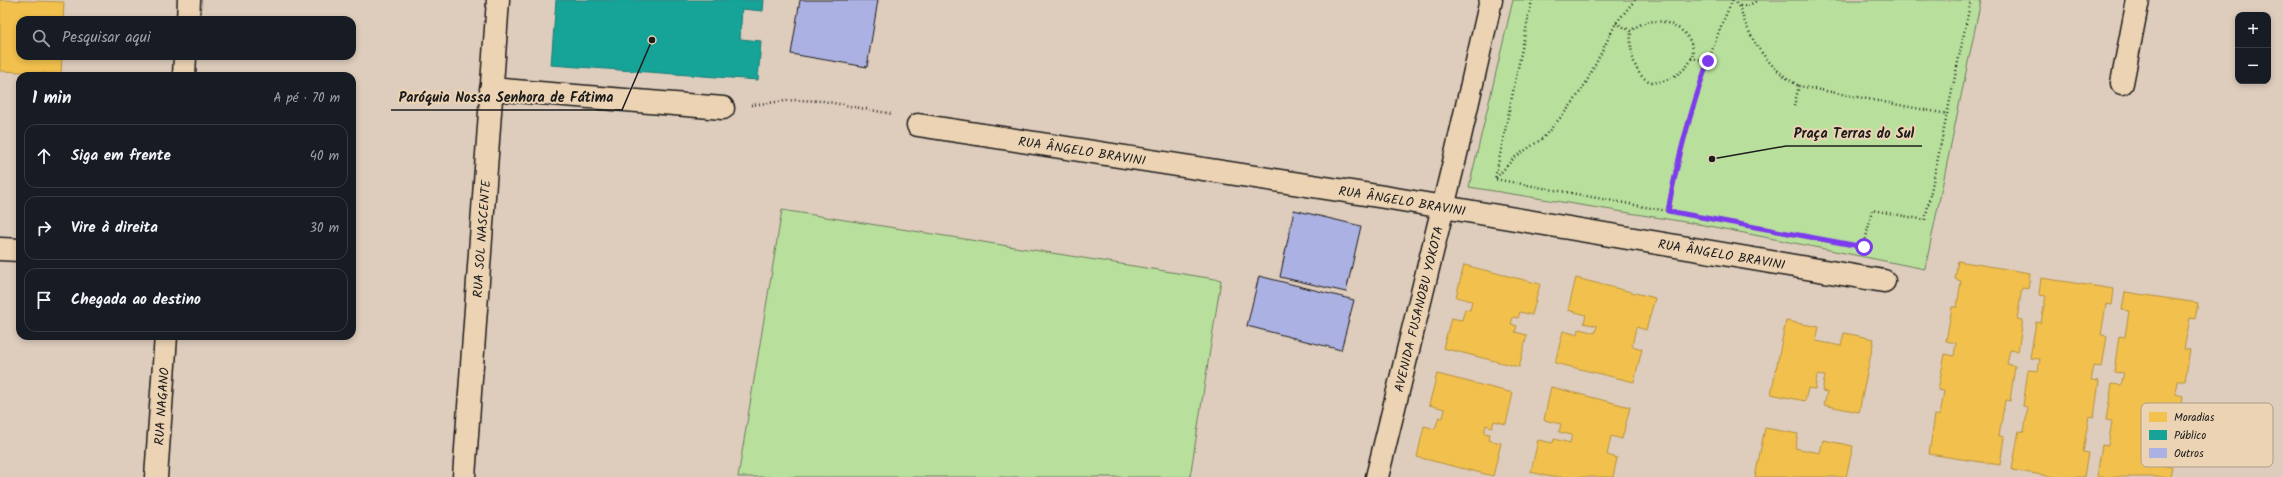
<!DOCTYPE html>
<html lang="pt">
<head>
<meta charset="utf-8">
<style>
	:root { --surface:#171b24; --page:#20242c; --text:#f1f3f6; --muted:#9ea1a6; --line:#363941 }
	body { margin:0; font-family:Kalam,sans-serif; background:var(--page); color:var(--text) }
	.controls { position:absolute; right:12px; top:12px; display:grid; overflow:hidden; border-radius:8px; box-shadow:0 2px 6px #0003 }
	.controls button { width:36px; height:36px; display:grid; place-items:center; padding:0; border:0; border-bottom:1px solid var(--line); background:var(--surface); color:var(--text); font:20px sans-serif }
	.stop { position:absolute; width:12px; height:12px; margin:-9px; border:3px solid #7c3aed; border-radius:50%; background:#fff }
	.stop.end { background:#7c3aed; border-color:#fff; box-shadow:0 1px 4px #0008 }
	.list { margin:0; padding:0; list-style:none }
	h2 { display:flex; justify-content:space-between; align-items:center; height:52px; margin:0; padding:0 16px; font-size:17px }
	h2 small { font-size:13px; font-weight:400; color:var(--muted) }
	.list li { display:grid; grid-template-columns:26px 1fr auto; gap:12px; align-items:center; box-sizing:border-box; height:64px; margin:0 8px 8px; padding:0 8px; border:1px solid var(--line); border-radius:12px }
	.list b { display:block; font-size:15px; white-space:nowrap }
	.list em { font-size:13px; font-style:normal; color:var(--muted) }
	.icon { flex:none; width:22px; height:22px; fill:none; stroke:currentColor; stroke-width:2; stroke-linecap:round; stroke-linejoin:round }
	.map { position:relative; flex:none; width:2283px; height:477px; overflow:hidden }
	.search { position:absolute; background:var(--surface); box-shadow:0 2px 6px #0003; left:16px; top:16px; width:340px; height:44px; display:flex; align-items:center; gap:10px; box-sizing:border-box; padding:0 14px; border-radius:12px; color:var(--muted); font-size:15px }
	.panel { position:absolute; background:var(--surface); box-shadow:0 2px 6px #0003; left:16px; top:72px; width:340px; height:268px; border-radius:12px }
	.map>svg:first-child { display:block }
	.green { fill:#b8e09c; stroke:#6a7e5c }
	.homes { fill:#f2c14e; stroke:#b2903f }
	.public { fill:#17a398; stroke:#187a73 }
	.building { fill:#abb1e2; stroke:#1c1c1c }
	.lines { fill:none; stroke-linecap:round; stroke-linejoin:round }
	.minor-casing { stroke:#1c1c1c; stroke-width:25 }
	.path { stroke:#1c1c1c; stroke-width:2.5; stroke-dasharray:1 3; stroke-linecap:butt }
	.minor { stroke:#ebd3b3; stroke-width:22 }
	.route { stroke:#7c3aed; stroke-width:5 }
	.labels { text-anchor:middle; stroke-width:4; stroke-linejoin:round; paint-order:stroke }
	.street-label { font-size:13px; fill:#1c1c1c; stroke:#ebd3b3 }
	.key { fill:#ebd3b3; stroke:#ad9c86; stroke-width:1 }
	.key-label { font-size:11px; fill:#1c1c1c }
	.leader { fill:none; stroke:#1c1c1c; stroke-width:1.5 }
	.callout-dot { fill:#1c1c1c; stroke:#ebd3b3; stroke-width:1.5 }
	.callout-label { font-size:14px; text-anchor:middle; font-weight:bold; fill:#1c1c1c; stroke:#ebd3b3; stroke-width:4; stroke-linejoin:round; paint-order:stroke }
</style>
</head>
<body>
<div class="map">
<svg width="2283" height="477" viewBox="0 0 2283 477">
	<rect width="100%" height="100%" fill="#deccbc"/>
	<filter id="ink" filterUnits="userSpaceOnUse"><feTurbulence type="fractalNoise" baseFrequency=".025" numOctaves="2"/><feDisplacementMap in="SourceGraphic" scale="8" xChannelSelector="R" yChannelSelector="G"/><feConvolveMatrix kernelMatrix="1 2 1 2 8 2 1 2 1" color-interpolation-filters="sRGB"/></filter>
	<g filter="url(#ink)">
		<g class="green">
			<polygon points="1513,0 1981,0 1925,269 1704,225 1469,187"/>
			<polygon points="782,210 1221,280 1190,477 738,477"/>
		</g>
		<g class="homes">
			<polygon points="0,0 64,2 63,20 20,20 20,56 62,56 61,74 0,71"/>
			<polygon points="1958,261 2030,273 2028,289 2022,288 2017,319 2023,320 2018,351 2010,350 2007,364 2015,366 2010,401 2005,400 1999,436 2004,437 2000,465 1929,454 1935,415 1940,416 1944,391 1938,390 1945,354 1954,356 1956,343 1946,341 1952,307 1957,307 1961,281 1955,279"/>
			<polygon points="1464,265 1540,284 1532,315 1520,312 1518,318 1513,317 1511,324 1517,326 1515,332 1527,335 1519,367 1443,348 1451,318 1462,320 1465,309 1470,310 1472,301 1456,297"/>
			<polygon points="1576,278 1655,298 1646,330 1636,327 1632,346 1642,349 1634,382 1555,363 1563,331 1578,335 1579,329 1595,333 1597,326 1584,323 1586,315 1568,310"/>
			<polygon points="2041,278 2114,289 2112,305 2106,304 2101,335 2107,336 2102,367 2094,366 2091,380 2099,381 2094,417 2089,416 2083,452 2088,453 2084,477 2055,477 2012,470 2019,431 2024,432 2028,407 2023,406 2028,370 2038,371 2040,359 2030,358 2036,322 2041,323 2046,296 2039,295"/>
			<polygon points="2125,292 2198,303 2195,319 2190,318 2184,349 2190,350 2185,381 2177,381 2175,394 2183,396 2177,431 2172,430 2166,466 2172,467 2170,477 2097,477 2102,445 2108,446 2112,421 2106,420 2112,384 2121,385 2124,373 2114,372 2119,336 2125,337 2129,311 2122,310"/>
			<polygon points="1786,321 1819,327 1816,341 1841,346 1844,333 1874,339 1859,412 1824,405 1827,392 1822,391 1825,376 1817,375 1815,389 1808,388 1805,401 1771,394"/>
			<polygon points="1437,374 1513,393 1506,424 1494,421 1492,427 1486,425 1484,433 1490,434 1489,440 1501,443 1493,476 1417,457 1424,426 1435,429 1439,417 1443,418 1445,409 1429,405"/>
			<polygon points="1551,387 1630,407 1622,439 1611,436 1607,455 1617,458 1613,477 1551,477 1531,472 1538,440 1553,443 1554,439 1570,443 1572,435 1559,432 1561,424 1544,420"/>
			<polygon points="1765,428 1798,434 1795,448 1820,453 1823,440 1853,446 1846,477 1755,477"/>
		</g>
		<polygon class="public" points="556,0 764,0 763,11 742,9 740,39 761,41 758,80 551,65"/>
		<g class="building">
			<polygon points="800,0 878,0 867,67 791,54"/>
			<polygon points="1294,210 1361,226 1346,292 1280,277"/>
			<polygon points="1259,276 1354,300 1341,350 1247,326"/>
		</g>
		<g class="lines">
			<defs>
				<g id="minor">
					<polyline points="188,20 189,0"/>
					<polyline points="184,76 185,56"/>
					<polyline points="2122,83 2138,0"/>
					<polyline points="491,89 723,108"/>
					<path id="s1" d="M918 125 1384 197 1884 281"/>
					<polyline points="0,249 20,250"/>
					<path id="s2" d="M156 477 166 336"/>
					<path id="s3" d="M464 477 498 0"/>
					<path id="s4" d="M1377 477 1456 154 1491 0"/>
				</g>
			</defs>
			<use href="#minor" class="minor-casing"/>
			<g class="path">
				<polyline points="1532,0 1495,179 1829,241"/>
				<path d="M1733 0C1742 7 1742 17 1747 27 1758 52 1775 72 1799 86"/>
				<polyline points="1740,6 1748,6 1758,0"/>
				<path d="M1616 23 1631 31C1663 0 1726 50 1671 78 1637 95 1629 56 1631 31"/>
				<polyline points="1691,58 1708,61"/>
				<polyline points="751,105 794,100 823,101 892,114"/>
				<polyline points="1794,106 1799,86 1947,114"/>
				<polyline points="1496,178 1514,158 1543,138 1572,104 1586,83 1616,23 1635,0"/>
				<path d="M1668 211C1676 165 1688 122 1703 77 1712 51 1720 25 1733 0"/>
				<polyline points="1864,247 1872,210 1925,220 1971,0"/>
			</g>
			<use href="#minor" class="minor"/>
		</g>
	</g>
	<g class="lines" filter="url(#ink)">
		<path class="route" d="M1708 61C1691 110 1677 160 1668 211L1864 247"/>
	</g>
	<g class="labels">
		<g class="street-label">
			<text dy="5" stroke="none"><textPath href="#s1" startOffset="166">RUA ÂNGELO BRAVINI</textPath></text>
			<text dy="5" stroke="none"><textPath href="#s1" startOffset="490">RUA ÂNGELO BRAVINI</textPath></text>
			<text dy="5" stroke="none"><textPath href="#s3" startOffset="239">RUA SOL NASCENTE</textPath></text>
			<text dy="5" stroke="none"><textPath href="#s1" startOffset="814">RUA ÂNGELO BRAVINI</textPath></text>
			<text dy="5" stroke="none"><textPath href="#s4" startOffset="173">AVENIDA FUSANOBU YOKOTA</textPath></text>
			<text dy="5" stroke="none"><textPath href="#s2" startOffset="71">RUA NAGANO</textPath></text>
		</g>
	</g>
	<rect x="2141" y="403" width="132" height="64" rx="6" class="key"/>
	<rect x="2149" y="412" width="18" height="10" fill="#f2c14e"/>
	<rect x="2149" y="430" width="18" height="10" fill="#17a398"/>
	<rect x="2149" y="448" width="18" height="10" fill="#abb1e2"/>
	<g class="key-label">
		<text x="2174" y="421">Moradias</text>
		<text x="2174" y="439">Público</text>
		<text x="2174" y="457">Outros</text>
	</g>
	<path class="leader" d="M652 40L622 110H391M1712 159L1786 146H1922"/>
	<g class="callout-dot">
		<circle cx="652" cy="40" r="4"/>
		<circle cx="1712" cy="159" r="4"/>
	</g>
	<g class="callout-label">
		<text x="506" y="102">Paróquia Nossa Senhora de Fátima</text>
		<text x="1854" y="138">Praça Terras do Sul</text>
	</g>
</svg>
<div class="controls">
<button>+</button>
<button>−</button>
</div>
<div class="stop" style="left:1864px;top:247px"></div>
<div class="stop end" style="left:1708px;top:61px"></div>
<div class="search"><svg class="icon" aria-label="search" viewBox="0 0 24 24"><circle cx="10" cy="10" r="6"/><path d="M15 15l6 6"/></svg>Pesquisar aqui</div>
<section class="panel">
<h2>1 min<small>A pé · 70 m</small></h2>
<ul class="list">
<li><svg class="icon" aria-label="ahead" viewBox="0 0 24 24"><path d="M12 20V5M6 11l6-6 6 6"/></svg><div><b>Siga em frente</b></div><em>40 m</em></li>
<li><svg class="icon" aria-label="right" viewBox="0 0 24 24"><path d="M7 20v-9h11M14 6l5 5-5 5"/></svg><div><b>Vire à direita</b></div><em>30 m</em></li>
<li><svg class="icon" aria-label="arrive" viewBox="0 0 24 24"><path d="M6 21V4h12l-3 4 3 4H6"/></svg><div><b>Chegada ao destino</b></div></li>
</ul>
</section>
</div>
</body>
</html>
